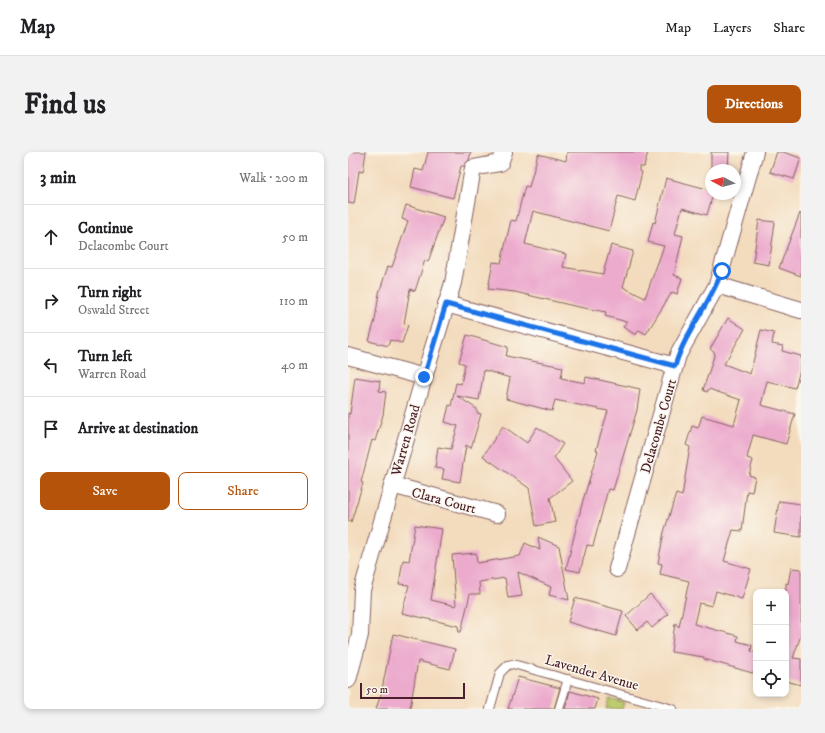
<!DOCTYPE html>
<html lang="en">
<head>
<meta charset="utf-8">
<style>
	:root { --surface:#fff; --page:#f2f2f2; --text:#202124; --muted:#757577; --line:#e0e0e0; --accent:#b45309 }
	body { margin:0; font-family:"IM FELL DW Pica",serif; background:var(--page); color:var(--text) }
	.controls { position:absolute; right:12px; bottom:12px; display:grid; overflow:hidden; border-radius:8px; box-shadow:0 2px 6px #0003 }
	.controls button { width:36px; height:36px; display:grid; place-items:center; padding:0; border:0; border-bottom:1px solid var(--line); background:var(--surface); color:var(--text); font:20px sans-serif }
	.compass { position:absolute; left:357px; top:12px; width:36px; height:36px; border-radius:50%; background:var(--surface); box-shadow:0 2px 6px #0003; rotate:277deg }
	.scale { position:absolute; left:12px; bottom:10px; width:105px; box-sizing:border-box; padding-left:4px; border:2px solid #4a1f2b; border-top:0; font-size:11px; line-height:14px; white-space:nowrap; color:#4a1f2b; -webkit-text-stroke:3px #fbf7ec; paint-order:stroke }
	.stop { position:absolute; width:12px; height:12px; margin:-9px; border:3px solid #1a73e8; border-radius:50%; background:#fff }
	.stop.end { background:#1a73e8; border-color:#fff; box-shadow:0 1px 4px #0008 }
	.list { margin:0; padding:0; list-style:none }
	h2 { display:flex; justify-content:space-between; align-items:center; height:52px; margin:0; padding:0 16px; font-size:17px }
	h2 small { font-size:13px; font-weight:400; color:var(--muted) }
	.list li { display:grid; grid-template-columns:26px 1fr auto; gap:12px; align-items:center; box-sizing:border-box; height:64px; padding:0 16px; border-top:1px solid var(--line) }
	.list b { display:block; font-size:15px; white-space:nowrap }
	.list p { margin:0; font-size:13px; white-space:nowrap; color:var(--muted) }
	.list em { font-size:13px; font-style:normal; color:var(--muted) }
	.actions { display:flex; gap:8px; padding:12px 16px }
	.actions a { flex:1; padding:9px 0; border:1px solid var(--accent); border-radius:8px; text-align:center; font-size:14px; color:var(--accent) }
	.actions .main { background:var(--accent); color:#fff }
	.icon { flex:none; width:22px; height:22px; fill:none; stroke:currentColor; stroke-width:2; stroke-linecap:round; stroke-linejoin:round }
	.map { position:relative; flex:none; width:453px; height:557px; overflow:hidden; border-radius:8px }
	header { display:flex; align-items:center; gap:24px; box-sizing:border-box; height:56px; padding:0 20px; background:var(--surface); border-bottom:1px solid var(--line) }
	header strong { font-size:19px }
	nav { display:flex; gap:22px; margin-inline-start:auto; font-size:14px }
	.intro { display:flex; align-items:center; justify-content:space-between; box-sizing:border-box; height:96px; padding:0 24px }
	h1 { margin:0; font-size:28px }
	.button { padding:10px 18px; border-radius:8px; background:var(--accent); color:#fff; font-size:14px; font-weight:700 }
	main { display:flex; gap:24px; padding:0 24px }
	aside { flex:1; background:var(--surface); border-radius:8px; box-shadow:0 2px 6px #0003 }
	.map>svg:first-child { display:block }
	.green { fill:#bcca6c; stroke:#83744c }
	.building { fill:#ecabcd }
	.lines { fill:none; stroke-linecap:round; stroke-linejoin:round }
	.lane-casing { stroke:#85615e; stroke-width:10 }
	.street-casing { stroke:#85615e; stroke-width:18 }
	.lane { stroke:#fff; stroke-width:8 }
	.street { stroke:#fff; stroke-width:16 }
	.route { stroke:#1a73e8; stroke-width:5 }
	.labels { text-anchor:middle; stroke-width:3; stroke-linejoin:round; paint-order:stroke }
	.street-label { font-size:14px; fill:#4a1f2b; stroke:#fbf7ec }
</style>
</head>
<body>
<header>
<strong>Map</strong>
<nav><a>Map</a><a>Layers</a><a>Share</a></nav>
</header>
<div class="intro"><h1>Find us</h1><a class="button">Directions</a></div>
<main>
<aside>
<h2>3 min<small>Walk · 200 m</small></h2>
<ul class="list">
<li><svg class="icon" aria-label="ahead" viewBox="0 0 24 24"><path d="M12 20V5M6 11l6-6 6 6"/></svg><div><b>Continue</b><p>Delacombe Court</p></div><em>50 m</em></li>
<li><svg class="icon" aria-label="right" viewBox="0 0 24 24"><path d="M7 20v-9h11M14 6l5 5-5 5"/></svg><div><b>Turn right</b><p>Oswald Street</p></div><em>110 m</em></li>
<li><svg class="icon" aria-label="left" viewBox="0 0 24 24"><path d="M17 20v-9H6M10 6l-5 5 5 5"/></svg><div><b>Turn left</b><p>Warren Road</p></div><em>40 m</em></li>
<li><svg class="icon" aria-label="arrive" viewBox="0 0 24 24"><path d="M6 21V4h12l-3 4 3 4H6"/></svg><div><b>Arrive at destination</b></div></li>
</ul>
<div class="actions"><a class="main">Save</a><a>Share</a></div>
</aside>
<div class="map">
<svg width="453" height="557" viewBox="0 0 453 557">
	<rect width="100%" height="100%" fill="#fbf7ec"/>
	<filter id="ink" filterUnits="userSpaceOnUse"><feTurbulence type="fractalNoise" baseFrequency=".025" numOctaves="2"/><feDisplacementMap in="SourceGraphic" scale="8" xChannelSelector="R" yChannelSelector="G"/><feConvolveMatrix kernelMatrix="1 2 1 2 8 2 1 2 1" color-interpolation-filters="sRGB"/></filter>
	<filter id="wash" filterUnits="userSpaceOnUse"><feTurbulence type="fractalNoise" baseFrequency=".012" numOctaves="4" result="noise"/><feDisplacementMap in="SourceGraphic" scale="16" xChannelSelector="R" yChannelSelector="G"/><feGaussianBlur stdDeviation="0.9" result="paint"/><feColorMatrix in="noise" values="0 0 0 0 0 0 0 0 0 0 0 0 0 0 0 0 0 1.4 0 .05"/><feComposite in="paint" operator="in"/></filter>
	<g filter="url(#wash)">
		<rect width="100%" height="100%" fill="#f3dcbe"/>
		<polygon class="green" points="261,546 276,550 274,557 258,557"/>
		<g id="blocks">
			<g class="building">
				<polygon points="0,0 18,0 15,20 11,19 6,52 0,51"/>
				<polygon points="80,0 123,0 121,8 116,14 113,14 105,46 63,35 67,17 75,19"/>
				<polygon points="219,0 300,0 296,15 291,15 291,19 294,20 287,49 270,44 261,79 185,59 177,92 218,102 215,115 255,122 263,93 285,99 275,135 297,146 316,94 300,90 305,70 307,71 318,26 363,38 363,42 365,42 359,63 334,56 327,82 335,84 326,123 334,126 329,142 324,140 298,182 291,178 288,183 275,175 279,170 257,164 258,160 226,154 167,140 140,137 145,110 153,111 163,68 168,69 177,34 181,35 190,2 218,9"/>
				<polygon points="363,0 381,0 380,17 363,17"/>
				<polygon points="429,0 435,0 453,6 446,27 422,20"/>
				<polygon points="58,53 96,65 80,110 77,108 67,139 62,137 56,172 60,173 54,191 42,188 40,194 21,189 27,168 31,141 40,114 44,115 60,69 54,67"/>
				<polygon points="452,61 453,62 453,124 431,116"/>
				<polygon points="411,68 427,70 421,113 405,110"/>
				<polygon points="380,166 397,177 376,212 402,222 413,178 426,181 424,192 435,194 434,199 453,204 453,214 447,236 419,229 413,253 447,262 438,292 405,283 399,306 405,308 401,323 407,325 404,340 399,339 394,379 385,378 376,409 403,417 394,447 368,439 364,454 351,451 346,472 390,484 389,489 404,493 403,499 408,501 408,522 356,507 356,505 323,500 327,471 331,475 341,429 312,422 314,412 310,411 316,380 328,342 334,344 342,295 338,293 344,274 350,276 354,264 386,273 393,248 361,237 359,240 355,238 367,201 362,197"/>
				<polygon points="119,183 160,195 158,204 215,215 213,226 237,231 238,225 292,237 289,258 265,338 260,337 245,394 239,393 232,420 218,417 235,348 250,299 248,298 260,259 207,248 204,259 158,247 162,226 136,218 131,248 109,244 129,257 129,261 133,262 123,296 118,293 112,330 94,327 96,317 87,316 90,295 103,297 110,274 97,270 101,253 103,254 108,231 113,232 117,212 111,210"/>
				<polygon points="7,225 32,229 31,239 38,240 35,263 27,289 24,288 13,330 15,331 3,370 0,369 0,261 2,262"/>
				<polygon points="155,274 179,291 189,275 215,292 206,306 224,329 202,346 207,370 188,374 181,336 135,304"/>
				<polygon points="431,349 453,352 453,385 426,381"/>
				<polygon points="67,373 94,377 83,448 108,454 104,403 128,401 129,411 172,404 177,391 192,398 190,385 211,394 221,448 201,443 203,435 170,420 174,444 160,446 157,426 131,430 132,442 122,442 113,480 111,480 110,474 54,461 61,433 51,432 55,408 61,409"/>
				<polygon points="443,416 453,417 453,483 445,506 453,507 453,533 438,529 438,431 440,432"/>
				<polygon points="302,442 320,462 304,476 299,470 290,478 278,464"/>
				<polygon points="227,446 275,459 268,484 220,470"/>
				<polygon points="45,482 107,497 102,517 70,509 62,557 28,557 33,542"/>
				<polygon points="170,525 212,536 206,557 160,557"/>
				<polygon points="222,539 250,547 247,557 217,557"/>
			</g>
		</g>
	</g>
	<g filter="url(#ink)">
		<use href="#blocks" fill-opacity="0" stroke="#85615e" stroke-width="1"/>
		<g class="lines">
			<defs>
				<g id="lane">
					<polyline points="142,557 152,521 160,513 165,512 325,557"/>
					<polyline points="211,557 220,527"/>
				</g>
				<g id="street">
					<polyline points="369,133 453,158"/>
					<polyline points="98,152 327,214"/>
					<polyline points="0,204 76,225"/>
					<polyline points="44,333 149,362"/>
					<polyline points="269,417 330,203 369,133 407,0"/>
					<polyline points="0,528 12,483 14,438 76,225 105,131 125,16 152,11 156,0"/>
				</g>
			</defs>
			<use href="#lane" class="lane-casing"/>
			<use href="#street" class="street-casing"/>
			<use href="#lane" class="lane"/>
			<use href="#street" class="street"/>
		</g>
	</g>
	<g class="lines" filter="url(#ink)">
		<path class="route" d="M76 225 98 152 327 214C337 180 362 152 374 119"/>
	</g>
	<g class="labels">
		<g class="street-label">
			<text transform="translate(310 274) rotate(-74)" y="5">Delacombe Court</text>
			<text transform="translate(57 288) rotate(-74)" y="5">Warren Road</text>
			<text transform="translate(96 348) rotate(15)" y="5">Clara Court</text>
			<text transform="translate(244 520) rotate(16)" y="5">Lavender Avenue</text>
		</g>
	</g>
</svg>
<div class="controls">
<button>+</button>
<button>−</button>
<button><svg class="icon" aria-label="locate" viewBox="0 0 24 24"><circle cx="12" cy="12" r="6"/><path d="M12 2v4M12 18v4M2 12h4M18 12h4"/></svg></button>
</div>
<svg class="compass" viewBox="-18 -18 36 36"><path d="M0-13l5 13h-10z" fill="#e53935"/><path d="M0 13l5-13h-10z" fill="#757577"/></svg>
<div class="scale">50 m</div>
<div class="stop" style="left:374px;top:119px"></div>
<div class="stop end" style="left:76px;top:225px"></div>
</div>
</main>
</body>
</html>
